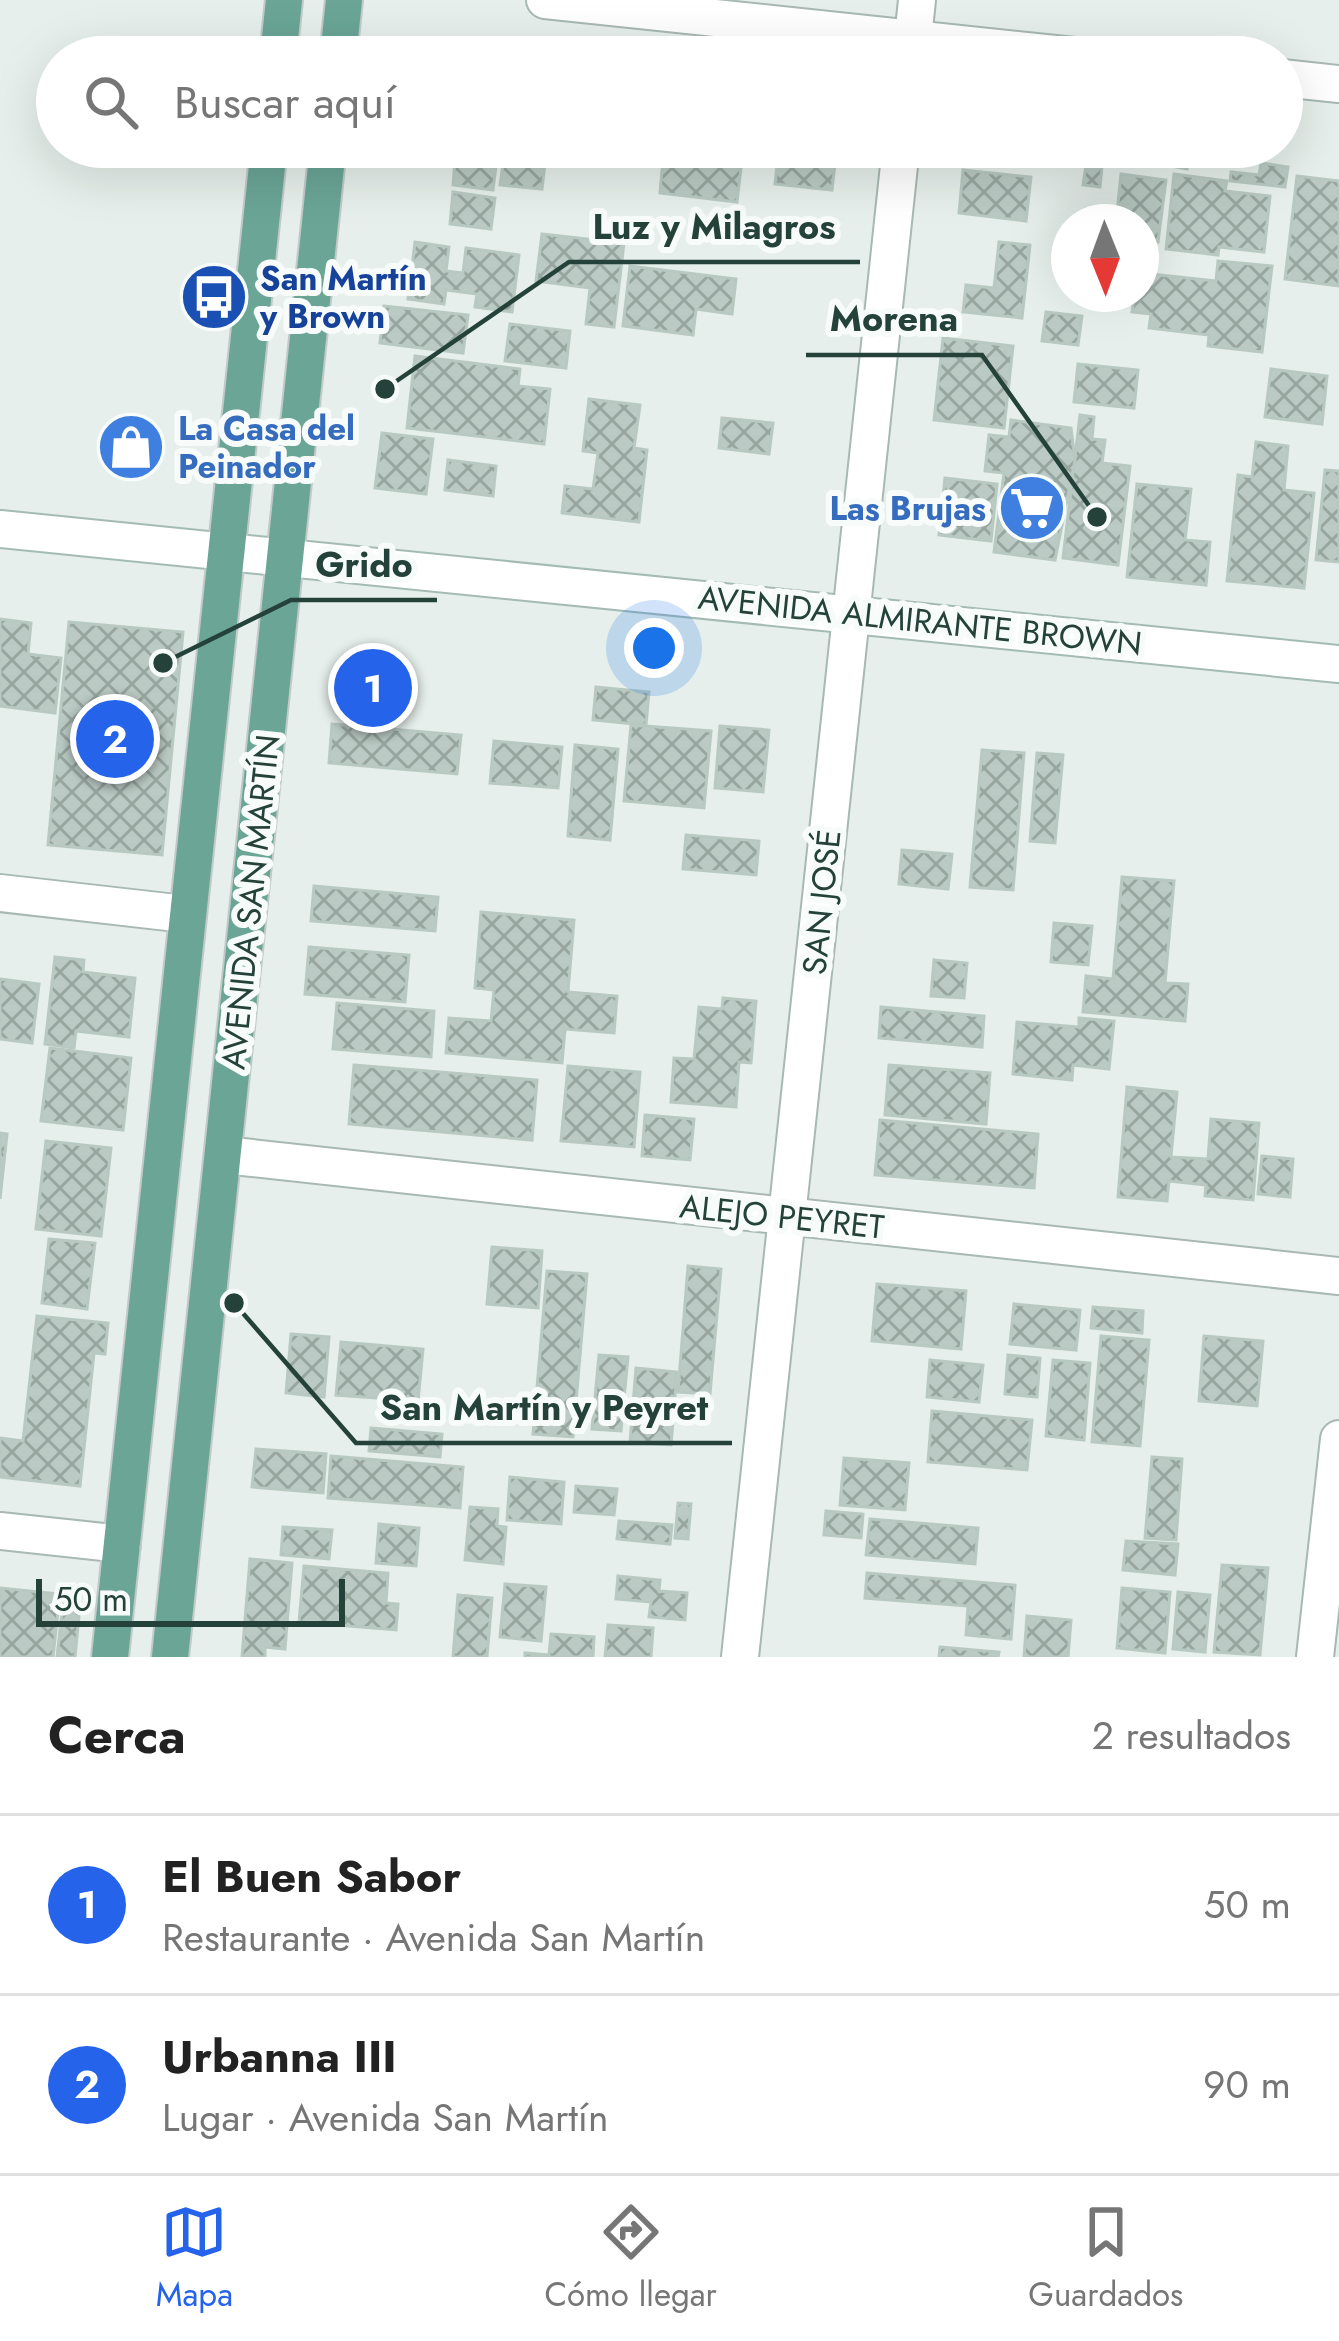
<!DOCTYPE html>
<html lang="es">
<head>
<meta charset="utf-8">
<style>
	:root { --surface:#fff; --page:#f2f2f2; --text:#222; --muted:#767676; --line:#e0e0e0; --accent:#2563eb }
	body { margin:0; font-family:Jost,sans-serif; background:var(--page); color:var(--text) }
	.compass { position:absolute; left:1051px; top:204px; width:108px; height:108px; border-radius:50%; background:var(--surface); box-shadow:0 12px 48px #0002; rotate:179deg }
	.scale { position:absolute; left:36px; bottom:30px; width:309px; box-sizing:border-box; padding-left:12px; border:6px solid #24423a; border-top:0; font-size:33px; line-height:42px; white-space:nowrap; color:#24423a; -webkit-text-stroke:9px #f7fbf9; paint-order:stroke }
	.you { position:absolute; left:654px; top:648px; width:42px; height:42px; margin:-30px; border:9px solid #fff; border-radius:50%; background:#1a73e8; box-shadow:0 0 0 18px #1a73e833 }
	.badge { display:grid; place-items:center; width:78px; height:78px; border-radius:50%; background:var(--accent); color:#fff; font-size:39px; font-weight:700 }
	.pin { position:absolute; translate:-50% -50%; border:6px solid #fff; box-shadow:0 3px 12px #0006 }
	.list { margin:0; padding:0; list-style:none }
	h2 { display:flex; justify-content:space-between; align-items:center; height:156px; margin:0; padding:0 48px; font-size:51px }
	h2 small { font-size:39px; font-weight:400; color:var(--muted) }
	.list li { display:grid; grid-template-columns:78px 1fr auto; gap:36px; align-items:center; box-sizing:border-box; height:180px; padding:0 48px; border-top:3px solid var(--line) }
	.list b { display:block; font-size:45px; white-space:nowrap }
	.list p { margin:0; font-size:39px; white-space:nowrap; color:var(--muted) }
	.list em { font-size:39px; font-style:normal; color:var(--muted) }
	.icon { flex:none; width:66px; height:66px; fill:none; stroke:currentColor; stroke-width:2; stroke-linecap:round; stroke-linejoin:round }
	.map { position:relative; flex:none; width:1339px; height:1657px; overflow:hidden }
	.search { position:absolute; background:var(--surface); box-shadow:0 12px 48px #0002; left:36px; right:36px; top:36px; height:132px; display:flex; align-items:center; gap:30px; box-sizing:border-box; padding:0 42px; border-radius:66px; color:var(--muted); font-size:45px }
	.sheet { height:516px; background:var(--surface) }
	nav { display:flex; justify-content:space-around; align-items:center; box-sizing:border-box; height:168px; border-top:3px solid var(--line); background:var(--surface); font-size:33px; color:var(--muted) }
	nav a { display:grid; justify-items:center; gap:6px }
	nav .on { color:var(--accent) }
	.map>svg:first-child { display:block }
	.building { fill:url(#building-cross-hatch); stroke:#b8c9c2; stroke-width:3 }
	.lines { fill:none; stroke-linecap:round; stroke-linejoin:round }
	.minor-casing { stroke:#a8b8b2; stroke-width:40 }
	.secondary-casing { stroke:#a4bbb3; stroke-width:40 }
	.primary-casing { stroke:#c2cac8; stroke-width:40 }
	.minor { stroke:#fff; stroke-width:36 }
	.secondary { stroke:#fff; stroke-width:36 }
	.primary { stroke:#6aa596; stroke-width:36 }
	.labels { text-anchor:middle; stroke-width:12; stroke-linejoin:round; paint-order:stroke }
	.transit-label { font-size:33px; font-weight:bold; fill:#164399; stroke:#f7fbf9; text-anchor:start }
	.shop-label { font-size:33px; font-weight:bold; fill:#366cbe; stroke:#f7fbf9; text-anchor:start }
	.street-label { font-size:33px; fill:#24423a; stroke:#f7fbf9 }
	.leader { fill:none; stroke:#24423a; stroke-width:4.5 }
	.callout-dot { fill:#24423a; stroke:#f7fbf9; stroke-width:4.5 }
	.callout-label { font-size:36px; text-anchor:middle; font-weight:bold; fill:#24423a; stroke:#f7fbf9; stroke-width:12; stroke-linejoin:round; paint-order:stroke }
</style>
</head>
<body>
<div class="map">
<svg width="1339" height="1657" viewBox="0 0 1339 1657">
	<defs>
		<pattern id="building-cross-hatch" width="8" height="8" patternUnits="userSpaceOnUse" patternTransform="scale(3)"><rect width="8" height="8" fill="#bbcac4"/><path d="M0 0l8 8M0 8l8-8" fill="none" stroke="#98a6a0"/></pattern>
	</defs>
	<rect width="100%" height="100%" fill="#e6efeb"/>
	<g class="building">
		<polygon points="779,147 837,147 832,190 775,184"/>
		<polygon points="976,147 1041,147 1039,164 975,156"/>
		<polygon points="1062,147 1104,147 1100,187 1083,185 1086,165 1061,162"/>
		<polygon points="1168,147 1189,147 1187,169 1166,165"/>
		<polygon points="505,151 546,156 542,189 500,185"/>
		<polygon points="663,159 741,168 737,202 660,193"/>
		<polygon points="455,161 496,166 493,190 453,185"/>
		<polygon points="1261,163 1288,167 1285,187 1230,181 1231,172 1259,175"/>
		<polygon points="963,170 1031,177 1026,221 959,213"/>
		<polygon points="1121,174 1166,180 1158,242 1141,240 1141,222 1116,222"/>
		<polygon points="1174,174 1227,181 1225,191 1270,196 1264,252 1219,247 1218,255 1166,249"/>
		<polygon points="1297,176 1339,181 1339,286 1285,279"/>
		<polygon points="453,192 495,198 491,229 450,224"/>
		<polygon points="542,234 624,243 614,327 586,324 590,288 536,281"/>
		<polygon points="415,242 449,247 446,271 463,273 466,248 519,255 512,312 475,307 477,294 446,290 444,304 408,299"/>
		<polygon points="999,242 1030,245 1022,318 963,312 966,285 994,288"/>
		<polygon points="1218,261 1272,266 1262,352 1208,346 1209,335 1149,328 1151,314 1132,312 1134,294 1141,294 1141,273 1216,281"/>
		<polygon points="630,266 736,279 732,314 696,309 693,335 623,326"/>
		<polygon points="384,306 468,315 463,353 380,343"/>
		<polygon points="1046,312 1082,316 1078,345 1042,341"/>
		<polygon points="510,324 570,331 566,368 505,361"/>
		<polygon points="943,338 1013,346 1004,428 934,420"/>
		<polygon points="415,356 520,369 518,386 550,389 544,444 407,428"/>
		<polygon points="1078,364 1138,370 1134,408 1074,402"/>
		<polygon points="1271,369 1327,376 1322,424 1265,417"/>
		<polygon points="589,399 640,405 634,448 647,450 639,522 562,513 565,486 593,489 598,453 583,451"/>
		<polygon points="1080,415 1094,417 1092,439 1105,440 1102,463 1130,466 1118,565 1063,558"/>
		<polygon points="722,418 773,423 769,454 719,448"/>
		<polygon points="1011,420 1071,428 1075,460 1055,560 994,552 1004,473 985,471 989,435 1009,437"/>
		<polygon points="382,433 433,439 426,494 375,488"/>
		<polygon points="1256,442 1288,446 1284,490 1314,493 1304,588 1227,581 1238,475 1252,477"/>
		<polygon points="448,460 496,466 493,496 445,490"/>
		<polygon points="1325,470 1339,471 1339,562 1316,560"/>
		<polygon points="945,478 997,484 991,541 939,535"/>
		<polygon points="1137,484 1191,489 1185,540 1210,542 1206,585 1127,577"/>
		<polygon points="0,619 31,623 28,654 61,658 55,713 0,706"/>
		<polygon points="69,622 183,632 162,855 48,845"/>
		<polygon points="596,687 649,692 646,725 593,720"/>
		<polygon points="332,724 461,735 457,774 329,763"/>
		<polygon points="631,725 711,731 704,808 624,801"/>
		<polygon points="720,726 769,730 763,792 715,788"/>
		<polygon points="494,741 562,747 558,788 490,783"/>
		<polygon points="575,745 618,749 610,840 568,836"/>
		<polygon points="982,750 1024,753 1013,890 970,887"/>
		<polygon points="1037,753 1063,755 1055,843 1030,841"/>
		<polygon points="686,835 759,841 756,875 683,869"/>
		<polygon points="902,850 952,854 948,889 899,884"/>
		<polygon points="1122,877 1174,881 1165,983 1188,984 1185,1021 1083,1012 1086,976 1113,979"/>
		<polygon points="314,886 438,897 435,931 311,921"/>
		<polygon points="481,912 574,920 568,992 617,996 614,1033 565,1029 562,1063 446,1053 449,1018 491,1021 494,990 475,988"/>
		<polygon points="1054,923 1092,926 1088,965 1051,962"/>
		<polygon points="309,947 409,955 405,1002 305,994"/>
		<polygon points="55,957 84,960 83,972 135,978 129,1037 76,1031 74,1048 45,1044"/>
		<polygon points="934,960 967,963 964,998 931,996"/>
		<polygon points="0,979 39,984 32,1043 0,1039"/>
		<polygon points="723,998 756,1001 751,1063 739,1062 736,1107 671,1102 674,1058 694,1059 699,1007 722,1009"/>
		<polygon points="337,1003 434,1011 431,1057 333,1049"/>
		<polygon points="881,1007 984,1016 982,1047 879,1038"/>
		<polygon points="1079,1018 1114,1021 1109,1069 1073,1065 1072,1080 1013,1074 1017,1022 1079,1027"/>
		<polygon points="50,1048 131,1058 123,1130 41,1121"/>
		<polygon points="354,1065 537,1080 532,1140 349,1124"/>
		<polygon points="889,1065 990,1073 986,1124 885,1115"/>
		<polygon points="568,1066 640,1072 634,1147 561,1141"/>
		<polygon points="1127,1087 1177,1092 1171,1157 1208,1159 1211,1119 1259,1123 1253,1200 1205,1196 1206,1185 1169,1181 1167,1201 1118,1197"/>
		<polygon points="645,1115 694,1119 690,1160 642,1156"/>
		<polygon points="880,1120 1038,1134 1034,1188 875,1175"/>
		<polygon points="0,1133 7,1134 0,1199"/>
		<polygon points="46,1141 111,1148 101,1236 36,1229"/>
		<polygon points="1262,1156 1293,1159 1290,1197 1258,1194"/>
		<polygon points="49,1239 95,1243 87,1309 42,1303"/>
		<polygon points="492,1247 542,1251 538,1308 487,1304"/>
		<polygon points="688,1266 721,1269 710,1394 678,1392"/>
		<polygon points="547,1271 587,1274 573,1437 533,1434"/>
		<polygon points="877,1284 966,1291 961,1349 872,1341"/>
		<polygon points="1014,1304 1080,1310 1076,1350 1010,1344"/>
		<polygon points="1093,1307 1143,1311 1142,1333 1091,1328"/>
		<polygon points="37,1316 108,1323 105,1354 94,1353 80,1486 0,1477 0,1438 23,1441"/>
		<polygon points="291,1334 329,1337 324,1397 286,1393"/>
		<polygon points="1101,1336 1149,1340 1140,1446 1092,1442"/>
		<polygon points="1204,1336 1263,1341 1257,1406 1199,1401"/>
		<polygon points="341,1342 423,1349 418,1401 336,1395"/>
		<polygon points="599,1355 628,1357 621,1431 592,1429"/>
		<polygon points="1008,1355 1040,1358 1037,1397 1005,1394"/>
		<polygon points="930,1360 983,1365 979,1402 927,1397"/>
		<polygon points="1053,1360 1090,1363 1084,1440 1046,1436"/>
		<polygon points="636,1368 677,1372 671,1445 630,1442"/>
		<polygon points="932,1411 1032,1420 1027,1470 928,1462"/>
		<polygon points="371,1428 442,1434 440,1457 369,1451"/>
		<polygon points="256,1449 326,1454 323,1493 252,1487"/>
		<polygon points="331,1456 463,1467 460,1508 328,1498"/>
		<polygon points="1152,1457 1182,1459 1176,1540 1145,1538"/>
		<polygon points="844,1458 909,1463 905,1510 840,1505"/>
		<polygon points="510,1477 564,1482 561,1524 507,1520"/>
		<polygon points="576,1486 617,1489 614,1515 574,1512"/>
		<polygon points="678,1503 691,1504 688,1539 675,1538"/>
		<polygon points="470,1507 498,1509 497,1526 506,1527 503,1564 465,1560"/>
		<polygon points="826,1511 863,1514 861,1538 824,1535"/>
		<polygon points="870,1519 978,1528 975,1564 866,1555"/>
		<polygon points="619,1521 672,1525 670,1544 617,1539"/>
		<polygon points="379,1524 419,1528 416,1566 376,1563"/>
		<polygon points="283,1527 332,1530 329,1559 281,1555"/>
		<polygon points="1126,1541 1178,1544 1175,1575 1123,1570"/>
		<polygon points="250,1559 292,1563 285,1649 265,1647 265,1657 242,1657"/>
		<polygon points="1222,1565 1268,1568 1260,1655 1214,1652"/>
		<polygon points="304,1566 388,1573 386,1603 398,1604 396,1630 299,1622"/>
		<polygon points="867,1573 1015,1585 1011,1639 966,1635 968,1606 865,1598"/>
		<polygon points="618,1576 660,1580 659,1591 687,1593 685,1620 649,1617 651,1602 616,1599"/>
		<polygon points="505,1584 546,1587 541,1641 500,1637"/>
		<polygon points="0,1588 60,1594 53,1657 0,1657"/>
		<polygon points="1122,1588 1170,1592 1165,1653 1117,1648"/>
		<polygon points="1178,1592 1210,1595 1205,1652 1173,1649"/>
		<polygon points="458,1595 492,1598 487,1657 453,1657"/>
		<polygon points="63,1604 80,1606 75,1657 57,1657"/>
		<polygon points="1027,1616 1071,1620 1068,1657 1024,1657"/>
		<polygon points="608,1625 653,1628 651,1657 605,1657"/>
		<polygon points="551,1634 594,1637 593,1657 525,1657 525,1653 549,1655"/>
		<polygon points="940,1647 999,1652 998,1657 939,1657"/>
	</g>
	<g class="lines">
		<defs>
			<g id="minor">
				<polyline points="545,0 1084,57"/>
				<polyline points="911,57 917,0"/>
				<polyline points="1282,78 1339,84"/>
				<polyline points="0,893 185,914"/>
				<polyline points="224,1155 1339,1276"/>
				<polyline points="0,1531 122,1544"/>
				<polyline points="740,1657 901,147"/>
				<polyline points="1315,1657 1339,1439"/>
			</g>
			<polyline id="secondary" points="0,529 1339,664"/>
			<g id="primary">
				<polyline points="278,57 284,0"/>
				<polyline points="338,57 344,0"/>
				<polyline points="110,1657 269,147"/>
				<polyline points="170,1657 328,147"/>
			</g>
		</defs>
		<use href="#minor" class="minor-casing"/>
		<use href="#secondary" class="secondary-casing"/>
		<use href="#primary" class="primary-casing"/>
		<use href="#minor" class="minor"/>
		<use href="#secondary" class="secondary"/>
		<use href="#primary" class="primary"/>
	</g>
	<defs>
		<symbol id="bus-disc" viewBox="-11 -11 22 22"><circle r="9.5" fill="#1a4fb4" stroke="#f7fbf9"/><path d="M-5-6H5V4H4V6H2V4H-2V6H-4V4H-5ZM-3.5-4V0h7V-4ZM-3.5 1.2v1.5H-2V1.2ZM2 1.2v1.5H3.5V1.2Z" fill="#fff"/></symbol>
		<symbol id="shop-disc" viewBox="-11 -11 22 22"><circle r="9.5" fill="#3f7fe0" stroke="#f7fbf9"/><path d="M-5-2.5h2.3a2.7 3.5 0 0 1 5.4 0H5L5.5 6h-11ZM-1.5-2.5h3a1.5 2.3 0 0 0-3 0Z" fill="#fff"/></symbol>
		<symbol id="supermarket-disc" viewBox="-11 -11 22 22"><circle r="9.5" fill="#3f7fe0" stroke="#f7fbf9"/><path d="M-6-5.5h2.5l.6 2H6L4.5 2H-2.5L-4.4-4H-6ZM-1.5 3.2a1.3 1.3 0 1 0 .1 0ZM3 3.2a1.3 1.3 0 1 0 .1 0Z" fill="#fff"/></symbol>
	</defs>
	<g fill-rule="evenodd">
		<use href="#bus-disc" x="176" y="259" width="76" height="76"/>
		<use href="#shop-disc" x="93" y="409" width="76" height="76"/>
		<use href="#supermarket-disc" x="994" y="470" width="76" height="76"/>
	</g>
	<g class="labels">
		<g class="transit-label">
			<text x="260" y="290">San Martín<tspan x="260" dy="38">y Brown</tspan></text>
		</g>
		<g class="shop-label">
			<text x="178" y="440">La Casa del<tspan x="178" dy="38">Peinador</tspan></text>
			<text x="986" y="520" text-anchor="end">Las Brujas</text>
		</g>
		<g class="street-label">
			<text transform="translate(920 620) rotate(6)" y="12">AVENIDA ALMIRANTE BROWN</text>
			<text transform="translate(250 902) rotate(-84)" y="12">AVENIDA SAN MARTÍN</text>
			<text transform="translate(821 902) rotate(-84)" y="12">SAN JOSÉ</text>
			<text transform="translate(782 1216) rotate(6)" y="12">ALEJO PEYRET</text>
		</g>
	</g>
	<path class="leader" d="M385 389L569 262H860M1097 517L982 355H806M163 663L291 600H437M234 1303L356 1443H732"/>
	<g class="callout-dot">
		<circle cx="385" cy="389" r="12"/>
		<circle cx="1097" cy="517" r="12"/>
		<circle cx="163" cy="663" r="12"/>
		<circle cx="234" cy="1303" r="12"/>
	</g>
	<g class="callout-label">
		<text x="714" y="239">Luz y Milagros</text>
		<text x="894" y="331">Morena</text>
		<text x="364" y="577">Grido</text>
		<text x="544" y="1420">San Martín y Peyret</text>
	</g>
</svg>
<svg class="compass" viewBox="-18 -18 36 36"><path d="M0-13l5 13h-10z" fill="#e53935"/><path d="M0 13l5-13h-10z" fill="#767676"/></svg>
<div class="scale">50 m</div>
<div class="you"></div>
<div class="pin badge" style="left:373px;top:688px">1</div>
<div class="pin badge" style="left:115px;top:739px">2</div>
<div class="search"><svg class="icon" aria-label="search" viewBox="0 0 24 24"><circle cx="10" cy="10" r="6"/><path d="M15 15l6 6"/></svg>Buscar aquí</div>
</div>
<section class="sheet">
<h2>Cerca<small>2 resultados</small></h2>
<ul class="list">
<li><span class="badge">1</span><div><b>El Buen Sabor</b><p>Restaurante · Avenida San Martín</p></div><em>50 m</em></li>
<li><span class="badge">2</span><div><b>Urbanna III</b><p>Lugar · Avenida San Martín</p></div><em>90 m</em></li>
</ul>
</section>
<nav>
<a class="on"><svg class="icon" aria-label="map" viewBox="0 0 24 24"><path d="M3 6l6-2 6 2 6-2v14l-6 2-6-2-6 2zM9 4v14M15 6v14"/></svg>Mapa</a>
<a><svg class="icon" aria-label="directions" viewBox="0 0 24 24"><path d="M12 3l9 9-9 9-9-9zM9 14v-3h6M13 9l2 2-2 2"/></svg>Cómo llegar</a>
<a><svg class="icon" aria-label="saved" viewBox="0 0 24 24"><path d="M7 4h10v16l-5-4-5 4z"/></svg>Guardados</a>
</nav>
</body>
</html>
